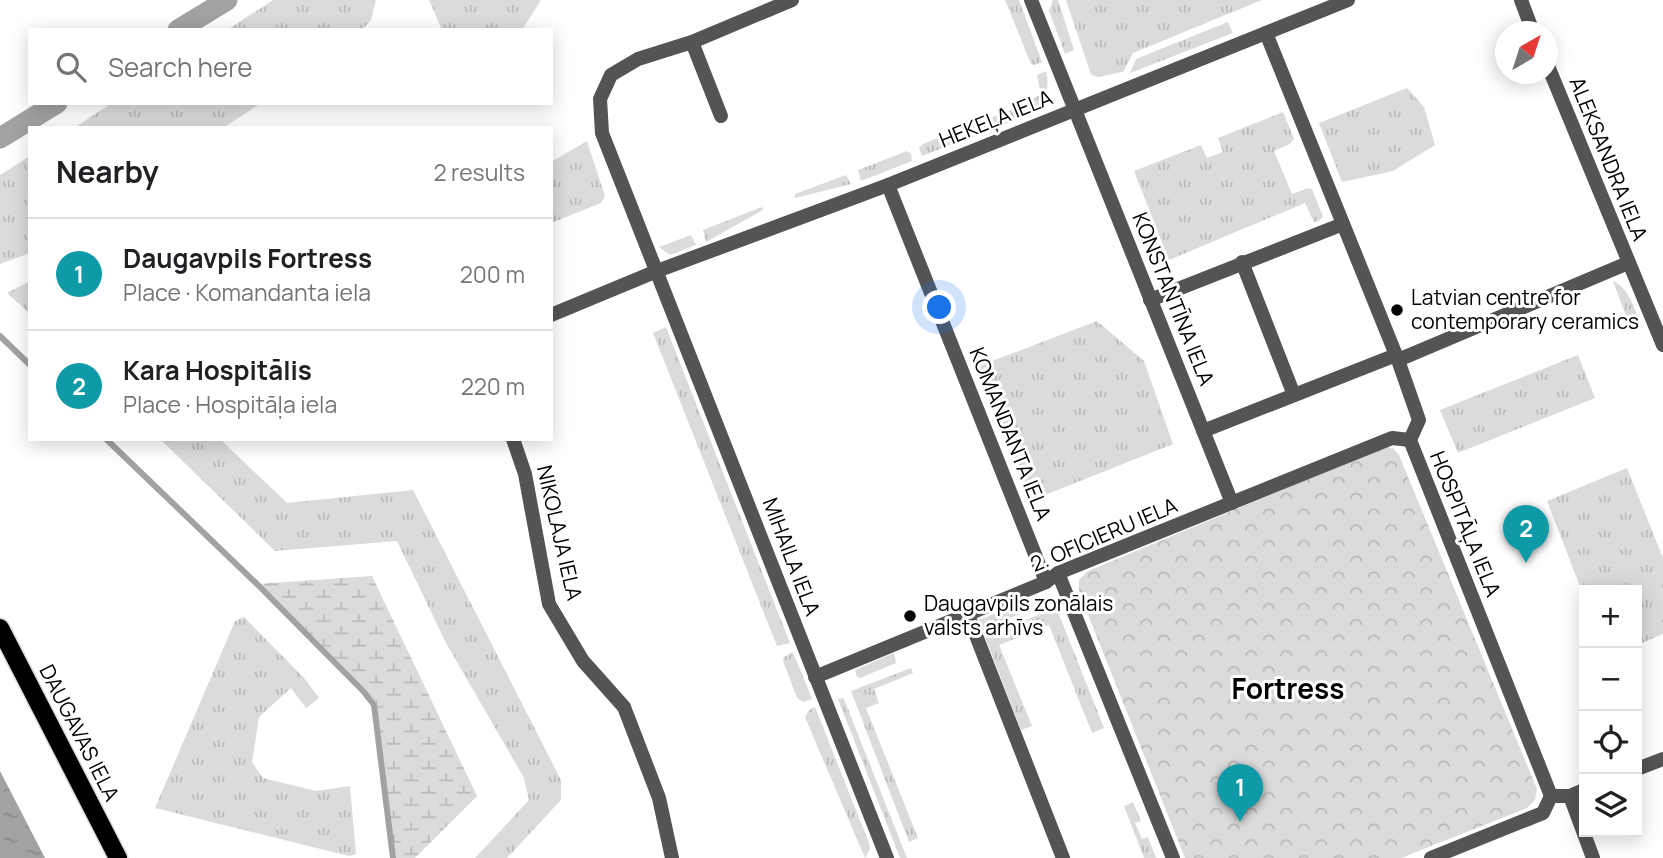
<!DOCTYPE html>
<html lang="en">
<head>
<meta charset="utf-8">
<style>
	:root { --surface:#fff; --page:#f2f2f2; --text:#202124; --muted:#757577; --line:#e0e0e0; --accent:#d93025 }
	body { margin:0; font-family:Manrope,sans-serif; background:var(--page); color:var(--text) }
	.controls { position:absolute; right:21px; bottom:21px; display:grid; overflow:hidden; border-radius:0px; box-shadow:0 4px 18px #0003 }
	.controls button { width:63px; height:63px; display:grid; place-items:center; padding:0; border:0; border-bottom:2px solid var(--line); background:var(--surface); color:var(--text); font:35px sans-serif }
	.compass { position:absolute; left:1495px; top:21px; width:63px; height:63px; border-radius:50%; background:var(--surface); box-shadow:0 4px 18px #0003; rotate:39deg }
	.you { position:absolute; left:940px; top:308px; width:24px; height:24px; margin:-18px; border:5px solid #fff; border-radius:50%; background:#1a73e8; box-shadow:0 0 0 10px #1a73e833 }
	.badge { display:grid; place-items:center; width:46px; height:46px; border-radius:50%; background:var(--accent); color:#fff; font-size:23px; font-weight:700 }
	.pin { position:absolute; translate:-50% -58px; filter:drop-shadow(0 2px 4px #0008) }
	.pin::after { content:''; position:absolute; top:37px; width:24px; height:21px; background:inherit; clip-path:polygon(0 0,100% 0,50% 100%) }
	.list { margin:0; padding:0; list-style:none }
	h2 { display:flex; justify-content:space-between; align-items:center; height:91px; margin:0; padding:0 28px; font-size:30px }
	h2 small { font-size:23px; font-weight:400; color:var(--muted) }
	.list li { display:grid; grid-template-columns:46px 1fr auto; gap:21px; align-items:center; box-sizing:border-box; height:112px; padding:0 28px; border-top:2px solid var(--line) }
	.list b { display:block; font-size:26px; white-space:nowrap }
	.list p { margin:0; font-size:23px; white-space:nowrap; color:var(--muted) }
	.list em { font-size:23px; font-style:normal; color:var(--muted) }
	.icon { flex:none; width:38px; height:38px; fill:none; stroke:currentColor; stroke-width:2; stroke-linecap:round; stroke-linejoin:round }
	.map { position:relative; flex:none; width:1663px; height:858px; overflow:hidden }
	.search { position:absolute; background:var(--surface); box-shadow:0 4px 18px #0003; left:28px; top:28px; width:525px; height:77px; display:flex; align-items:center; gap:18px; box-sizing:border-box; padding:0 24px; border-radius:0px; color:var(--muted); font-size:26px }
	.panel { position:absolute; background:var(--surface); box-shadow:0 4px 18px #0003; left:28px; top:126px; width:525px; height:315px; border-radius:0px }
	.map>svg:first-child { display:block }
	.grass { fill:url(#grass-tufts) }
	.wetland { fill:url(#wetland-marsh) }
	.park { fill:url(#park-crowns) }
	.water { fill:url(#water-ripples) }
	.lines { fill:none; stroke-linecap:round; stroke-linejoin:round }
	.stream { stroke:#a2a2a2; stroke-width:6 }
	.canal { stroke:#a2a2a2; stroke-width:21 }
	.primary-casing { stroke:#dbdbdb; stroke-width:21 }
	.street { stroke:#545454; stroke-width:14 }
	.primary { stroke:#000; stroke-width:18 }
	.poi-dot { fill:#000; stroke:#fff; stroke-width:2.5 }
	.labels { text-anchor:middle; stroke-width:6; stroke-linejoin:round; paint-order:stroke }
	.street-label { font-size:21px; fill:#000; stroke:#fff }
	.poi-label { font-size:21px; fill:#000; stroke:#fff; text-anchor:start }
	.district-label { font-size:28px; font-weight:bold; fill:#000; stroke:#fff }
</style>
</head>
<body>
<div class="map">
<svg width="1663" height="858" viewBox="0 0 1663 858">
	<defs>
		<pattern id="grass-tufts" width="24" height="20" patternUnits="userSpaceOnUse" patternTransform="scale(1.75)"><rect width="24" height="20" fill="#dbdbdb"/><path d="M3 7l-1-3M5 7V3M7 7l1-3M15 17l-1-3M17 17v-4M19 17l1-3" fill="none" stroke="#bababa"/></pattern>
		<pattern id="wetland-marsh" width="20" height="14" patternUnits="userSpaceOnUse" patternTransform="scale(1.75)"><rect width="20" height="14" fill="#dbdbdb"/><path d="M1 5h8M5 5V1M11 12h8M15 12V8" fill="none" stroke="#bababa"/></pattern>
		<pattern id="park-crowns" width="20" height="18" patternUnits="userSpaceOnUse" patternTransform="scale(1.75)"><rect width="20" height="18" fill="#dbdbdb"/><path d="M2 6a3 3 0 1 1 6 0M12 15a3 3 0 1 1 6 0" fill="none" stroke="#bababa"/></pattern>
		<pattern id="water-ripples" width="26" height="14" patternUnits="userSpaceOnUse" patternTransform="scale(1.75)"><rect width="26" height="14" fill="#a2a2a2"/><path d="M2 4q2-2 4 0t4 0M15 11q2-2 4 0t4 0" fill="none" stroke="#8a8a8a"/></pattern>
	</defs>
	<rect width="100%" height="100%" fill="#fff"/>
	<g class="grass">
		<polygon points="273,0 376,0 371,20 362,30 227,30"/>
		<polygon points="429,0 541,0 522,30 442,30"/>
		<polygon points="1005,0 1019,0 1042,62 1034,65 1031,64"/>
		<polygon points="1053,0 1058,0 1074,50 1065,54 1049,11"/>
		<polygon points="1066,0 1262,0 1133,53 1123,72 1097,77 1091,74"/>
		<polygon points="1228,22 1233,33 1130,73 1136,59"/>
		<path d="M1046 71C1051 90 1043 106 1026 115L1024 105 1039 95 1040 90 1037 75Z"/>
		<polygon points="1407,88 1424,107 1435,145 1393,171 1342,182 1319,123"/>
		<polygon points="112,103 261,103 223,128 74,128"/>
		<polygon points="1011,110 1014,111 1017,119 922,156 919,148 923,144"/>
		<polygon points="1283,112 1294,139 1290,144 1274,151 1292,194 1308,188 1312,189 1323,217 1319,221 1314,222 1305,203 1169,260 1134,171 1201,145 1207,158 1223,152 1218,138"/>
		<polygon points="587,141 605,196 601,203 551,223 551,162"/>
		<polygon points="907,151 911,154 912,161 861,181 858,170"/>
		<polygon points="30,156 30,253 0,264 0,175"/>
		<polygon points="846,175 851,184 795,198 795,194"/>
		<polygon points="762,207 763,210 706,242 703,230"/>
		<polygon points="691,235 696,245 670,255 659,247"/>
		<polygon points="30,281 30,314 7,293"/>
		<path d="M1613 281C1630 288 1635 311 1642 327L1632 332Z"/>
		<polygon points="1097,321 1144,361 1173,444 1030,501 979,366"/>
		<polygon points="666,327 790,643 777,646 653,333"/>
		<polygon points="1578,355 1595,398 1458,453 1440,410"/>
		<polygon points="160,439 220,439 287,503 413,490 561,780 561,800 507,858 475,858 529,800 524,778 446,643 397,541 275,551"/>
		<polygon points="1627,468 1663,558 1663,634 1637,645 1637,590 1584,590 1584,597 1547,501"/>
		<polygon points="1028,600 1032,609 983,629 979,620"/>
		<polygon points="1051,610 1058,612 1104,728 1092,733 1049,625 999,645 1032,726 1021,730 985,637"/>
		<polygon points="244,617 305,679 319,698 306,708 291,688 259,717 252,762 263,778 316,791 350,786 356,854 349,856 155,808 235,621"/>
		<polygon points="793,652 812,699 803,702 797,698 783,661 784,657"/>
		<polygon points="894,653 896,663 860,678 857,677 855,670"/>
		<polygon points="911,668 913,673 874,689 879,703 866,708 918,838 909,842 851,691"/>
		<polygon points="842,698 844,699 907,858 900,858 838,699"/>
		<polygon points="815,707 869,843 870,849 865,858 805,717 809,710"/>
		<polygon points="1133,802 1141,821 1135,823 1142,839 1148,837 1156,858 1144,858 1124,806"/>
	</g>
	<polygon class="wetland" points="372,576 477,796 415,858 393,858 374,705 364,692 257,584"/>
	<polygon class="park" points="1385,447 1393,448 1399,455 1537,789 1535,800 1527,808 1401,858 1185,858 1079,592 1079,580 1088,571"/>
	<polygon class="water" points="0,771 45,858 0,858"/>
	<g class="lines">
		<g class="stream">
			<polyline points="0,336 30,365"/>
			<polyline points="106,439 257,584 364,692 374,705 393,858"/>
		</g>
		<g class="canal">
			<polyline points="178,30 227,0"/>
			<polyline points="0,138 57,103"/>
		</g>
		<defs>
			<polyline id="primary" points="0,628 118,858"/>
		</defs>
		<use href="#primary" class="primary-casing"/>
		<g class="street">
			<polyline points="792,0 692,42 638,59 611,75 600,99 602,133 887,858"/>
			<polyline points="1031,0 1232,503"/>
			<polyline points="1521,0 1533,32"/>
			<polyline points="1266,33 1398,360 1419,420 1410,440 1551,796"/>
			<polyline points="692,42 721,116"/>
			<polyline points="1548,66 1663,345"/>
			<polyline points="888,185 1046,582"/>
			<polyline points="1242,262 1294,395"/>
			<polyline points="1150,300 1343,224"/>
			<polyline points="551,315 657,271 888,185 1348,0"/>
			<polyline points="1398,360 1628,263"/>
			<polyline points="1203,431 1396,355"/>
			<polyline points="513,439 525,474 549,604 583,661 624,707 659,798 672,858"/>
			<polyline points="1058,573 1173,858"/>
			<polyline points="968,615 1063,858"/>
			<polyline points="815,677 1046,582 1058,573 1392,438 1410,440"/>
			<polyline points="1637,769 1663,759"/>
			<polyline points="1570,796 1593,858"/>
			<polyline points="1431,858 1543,813 1551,796 1570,796 1584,790"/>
		</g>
		<use href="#primary" class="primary"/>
	</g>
	<g class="poi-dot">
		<circle cx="1397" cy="310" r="7"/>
		<circle cx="910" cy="616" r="7"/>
	</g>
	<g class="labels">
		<g class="street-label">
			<text transform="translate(996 119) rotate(-22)" y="7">HEKEĻA IELA</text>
			<text transform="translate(1608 159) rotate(68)" y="7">ALEKSANDRA IELA</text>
			<text transform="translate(1173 299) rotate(68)" y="7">KONSTANTĪNA IELA</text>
			<text transform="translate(1010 434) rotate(68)" y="7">KOMANDANTA IELA</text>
			<text transform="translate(1465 524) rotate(68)" y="7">HOSPITĀĻA IELA</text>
			<text transform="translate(559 533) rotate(77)" y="7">NIKOLAJA IELA</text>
			<text transform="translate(1104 535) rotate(-23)" y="7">2. OFICIERU IELA</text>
			<text transform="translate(791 557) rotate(69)" y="7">MIHAILA IELA</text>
			<text transform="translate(79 733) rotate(63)" y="7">DAUGAVAS IELA</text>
		</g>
		<g class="poi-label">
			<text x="1411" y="305">Latvian centre for<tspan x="1411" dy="24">contemporary ceramics</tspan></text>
			<text x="924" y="611">Daugavpils zonālais<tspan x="924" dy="24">valsts arhīvs</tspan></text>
		</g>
		<g class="district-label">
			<text x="1288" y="699">Fortress</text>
		</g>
	</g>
</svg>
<div class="controls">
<button>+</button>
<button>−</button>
<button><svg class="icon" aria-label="locate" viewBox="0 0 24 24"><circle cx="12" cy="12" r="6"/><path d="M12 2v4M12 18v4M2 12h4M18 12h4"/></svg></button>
<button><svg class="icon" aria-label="layers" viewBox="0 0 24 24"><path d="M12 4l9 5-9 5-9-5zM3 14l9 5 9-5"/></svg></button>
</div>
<svg class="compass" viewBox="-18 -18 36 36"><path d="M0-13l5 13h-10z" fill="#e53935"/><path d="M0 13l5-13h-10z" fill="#757577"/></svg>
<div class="you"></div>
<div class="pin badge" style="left:1240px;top:822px;background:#0f9aa8">1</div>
<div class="pin badge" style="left:1526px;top:563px;background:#0f9aa8">2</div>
<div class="search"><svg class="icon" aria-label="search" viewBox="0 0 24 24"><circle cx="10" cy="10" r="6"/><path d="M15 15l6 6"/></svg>Search here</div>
<section class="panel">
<h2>Nearby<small>2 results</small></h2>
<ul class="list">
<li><span class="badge" style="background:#0f9aa8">1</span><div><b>Daugavpils Fortress</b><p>Place · Komandanta iela</p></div><em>200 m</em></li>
<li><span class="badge" style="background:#0f9aa8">2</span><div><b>Kara Hospitālis</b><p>Place · Hospitāļa iela</p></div><em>220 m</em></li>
</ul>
</section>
</div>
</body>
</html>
